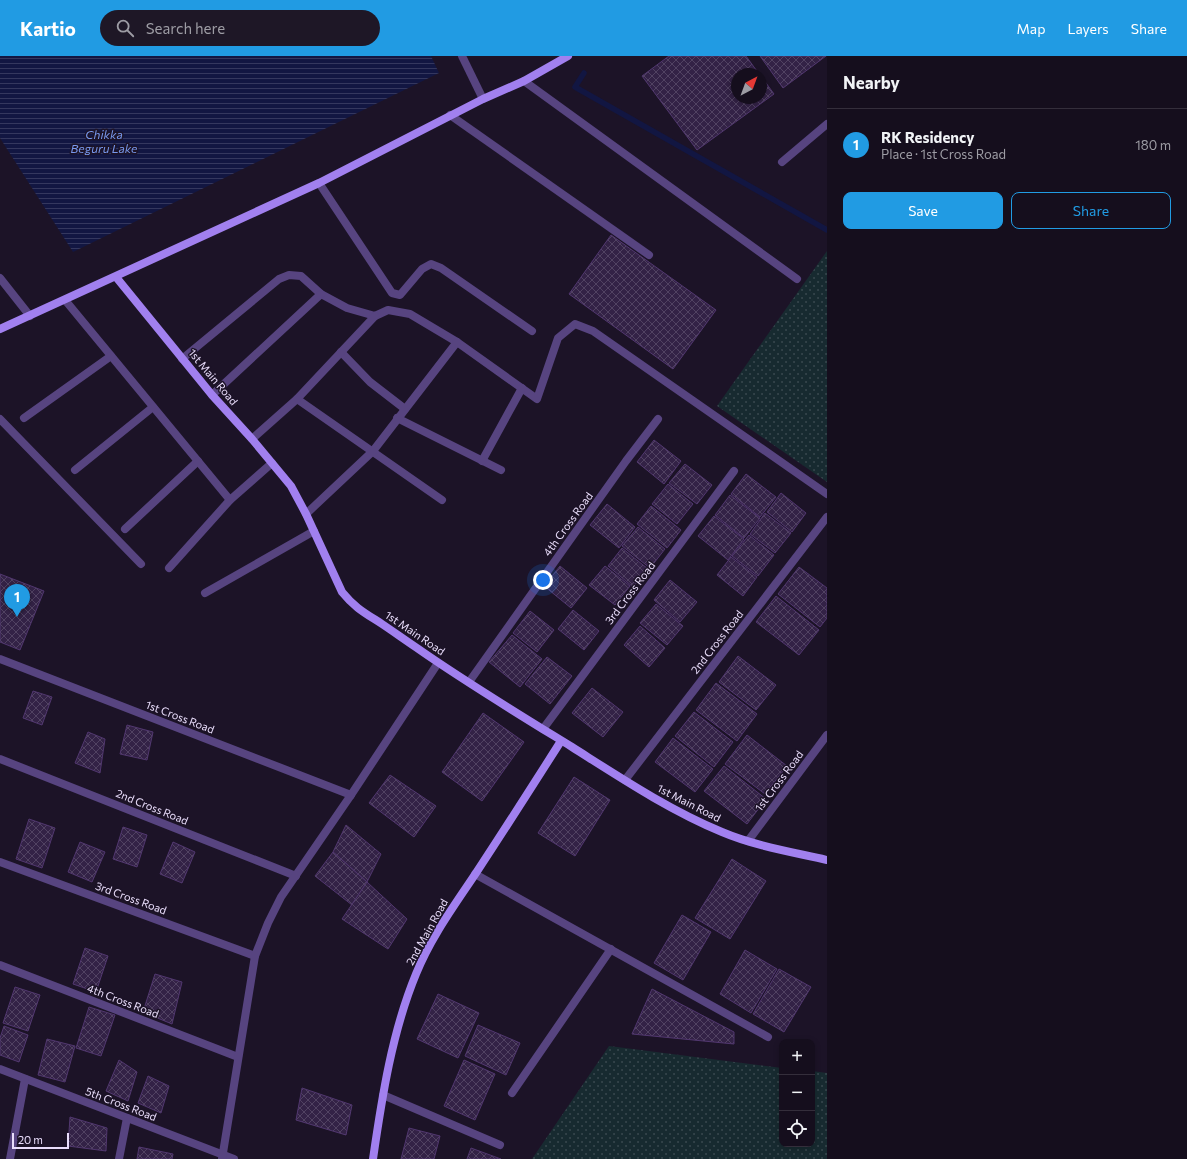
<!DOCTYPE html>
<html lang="en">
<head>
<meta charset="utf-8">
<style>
	:root { --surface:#150e1d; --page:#1e1726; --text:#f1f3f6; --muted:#9d9ca4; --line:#342e3b; --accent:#219be3 }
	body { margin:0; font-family:Commissioner,sans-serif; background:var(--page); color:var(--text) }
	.controls { position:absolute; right:12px; bottom:12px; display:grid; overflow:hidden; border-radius:8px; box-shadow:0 2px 6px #0003 }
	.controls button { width:36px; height:36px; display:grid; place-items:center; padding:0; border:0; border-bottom:1px solid var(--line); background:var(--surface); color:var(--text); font:20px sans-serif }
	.compass { position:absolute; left:731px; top:12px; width:36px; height:36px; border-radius:50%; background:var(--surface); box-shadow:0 2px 6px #0003; rotate:41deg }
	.scale { position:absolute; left:12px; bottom:10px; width:57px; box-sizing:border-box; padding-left:4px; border:2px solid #e9ddfb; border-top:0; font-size:11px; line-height:14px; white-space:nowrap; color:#e9ddfb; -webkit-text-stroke:3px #1c1327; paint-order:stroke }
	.you { position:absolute; left:543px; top:524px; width:14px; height:14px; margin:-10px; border:3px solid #fff; border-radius:50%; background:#1a73e8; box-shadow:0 0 0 6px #1a73e833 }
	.badge { display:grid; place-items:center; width:26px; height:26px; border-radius:50%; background:var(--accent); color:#fff; font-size:13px; font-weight:700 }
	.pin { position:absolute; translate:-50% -33px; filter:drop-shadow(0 1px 2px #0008) }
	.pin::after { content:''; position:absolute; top:21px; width:14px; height:12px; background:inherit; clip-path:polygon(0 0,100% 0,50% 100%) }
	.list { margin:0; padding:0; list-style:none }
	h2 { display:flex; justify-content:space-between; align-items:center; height:52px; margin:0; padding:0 16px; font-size:17px }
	h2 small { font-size:13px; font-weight:400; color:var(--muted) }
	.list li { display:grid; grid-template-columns:26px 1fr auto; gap:12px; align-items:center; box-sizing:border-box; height:72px; padding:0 16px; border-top:1px solid var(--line) }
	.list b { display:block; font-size:15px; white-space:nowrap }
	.list p { margin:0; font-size:13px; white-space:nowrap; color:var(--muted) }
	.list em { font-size:13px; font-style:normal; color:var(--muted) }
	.actions { display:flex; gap:8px; padding:12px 16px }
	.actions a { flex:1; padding:9px 0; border:1px solid var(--accent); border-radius:8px; text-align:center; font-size:14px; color:var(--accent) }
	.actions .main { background:var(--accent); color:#fff }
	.icon { flex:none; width:22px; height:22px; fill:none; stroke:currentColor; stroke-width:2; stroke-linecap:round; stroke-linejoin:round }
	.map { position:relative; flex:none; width:827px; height:1103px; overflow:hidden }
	header { display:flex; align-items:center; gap:24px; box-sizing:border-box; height:56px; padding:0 20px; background:var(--accent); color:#fff }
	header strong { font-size:19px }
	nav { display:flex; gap:22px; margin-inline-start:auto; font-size:14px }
	.search { width:280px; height:36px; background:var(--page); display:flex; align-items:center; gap:10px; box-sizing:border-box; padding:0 14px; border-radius:22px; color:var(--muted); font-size:15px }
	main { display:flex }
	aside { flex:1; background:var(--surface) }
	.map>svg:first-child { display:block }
	.grass { fill:url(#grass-dots) }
	.water { fill:url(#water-rules) }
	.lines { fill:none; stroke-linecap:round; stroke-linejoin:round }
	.stream { stroke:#121642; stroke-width:5.5 }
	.building { fill:url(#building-cross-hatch); stroke:#51376f }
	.lane { stroke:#574480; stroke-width:8 }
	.street { stroke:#574480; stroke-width:8 }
	.secondary { stroke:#a180ef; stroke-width:8 }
	.labels { text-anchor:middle; stroke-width:3; stroke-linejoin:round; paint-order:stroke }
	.street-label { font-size:11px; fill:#e9ddfb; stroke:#1c1327 }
	.water-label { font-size:12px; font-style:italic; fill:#7898ee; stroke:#1c1327 }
</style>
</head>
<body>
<header>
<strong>Kartio</strong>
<div class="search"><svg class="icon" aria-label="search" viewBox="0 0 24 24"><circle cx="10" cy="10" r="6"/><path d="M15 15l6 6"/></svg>Search here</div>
<nav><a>Map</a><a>Layers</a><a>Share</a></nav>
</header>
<main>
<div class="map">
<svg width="827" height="1103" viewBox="0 0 827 1103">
	<defs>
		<pattern id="grass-dots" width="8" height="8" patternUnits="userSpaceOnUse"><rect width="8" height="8" fill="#172a30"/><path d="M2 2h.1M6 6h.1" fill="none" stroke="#39484f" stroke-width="1.8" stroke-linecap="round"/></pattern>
		<pattern id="water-rules" width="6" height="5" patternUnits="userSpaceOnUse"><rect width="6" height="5" fill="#121642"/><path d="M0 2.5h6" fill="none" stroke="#34375e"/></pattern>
		<pattern id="building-cross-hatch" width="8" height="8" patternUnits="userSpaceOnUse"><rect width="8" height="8" fill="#332246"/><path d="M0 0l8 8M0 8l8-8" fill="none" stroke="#514262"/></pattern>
	</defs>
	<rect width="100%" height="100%" fill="#1c1327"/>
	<g class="grass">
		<polygon points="827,195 827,426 717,350"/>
		<polygon points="609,990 782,1012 782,1088 812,1088 812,1015 827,1017 827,1103 532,1103"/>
	</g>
	<polygon class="water" points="0,0 431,0 439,17 73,196 0,82"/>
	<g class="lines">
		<polyline class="stream" points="584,17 575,31 827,174"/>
	</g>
	<g class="building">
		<polygon points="669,0 746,0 759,18 737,18 737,42 761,42 761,20 774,38 697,94 642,20"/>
		<polygon points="760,0 826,0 783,32"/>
		<polygon points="611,179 716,254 673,313 569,238"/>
		<polygon points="654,384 681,405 664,428 637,406"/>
		<polygon points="685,408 712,429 697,448 669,427"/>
		<polygon points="746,418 776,441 760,461 731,438"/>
		<polygon points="668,428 693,448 677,468 652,448"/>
		<polygon points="781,437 806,457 792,476 767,456"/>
		<polygon points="730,439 760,462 744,482 715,459"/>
		<polygon points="607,448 635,471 619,492 590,469"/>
		<polygon points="651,450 681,474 667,492 637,468"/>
		<polygon points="765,457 791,477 775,497 750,478"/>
		<polygon points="714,460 744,483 728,504 698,480"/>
		<polygon points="638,471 665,493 650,512 622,490"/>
		<polygon points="749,479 774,499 758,520 732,500"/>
		<polygon points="622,492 648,513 633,531 608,510"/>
		<polygon points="731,501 757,521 743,540 717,519"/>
		<polygon points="560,510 587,532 571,552 544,530"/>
		<polygon points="605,510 630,530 615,549 589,529"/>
		<polygon points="799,511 827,532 827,562 820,571 778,538"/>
		<polygon points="0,518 44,535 20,594 0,586"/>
		<polygon points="670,524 697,546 680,566 654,544"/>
		<polygon points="776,540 819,574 799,599 756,566"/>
		<polygon points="656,548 683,570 667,589 640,567"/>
		<polygon points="573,554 599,575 584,594 558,573"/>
		<polygon points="530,555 554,574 537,596 513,577"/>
		<polygon points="640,570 665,592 649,611 624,589"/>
		<polygon points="512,579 542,603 520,631 489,606"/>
		<polygon points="738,600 776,629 756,654 719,626"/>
		<polygon points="547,601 572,620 550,648 525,628"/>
		<polygon points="716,627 757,658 737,685 696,654"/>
		<polygon points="592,632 623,656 603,681 572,657"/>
		<polygon points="33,635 52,641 42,669 23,662"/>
		<polygon points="694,656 733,686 714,711 675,680"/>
		<polygon points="483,657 524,686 482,745 442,716"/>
		<polygon points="127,669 153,676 147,704 120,698"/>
		<polygon points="88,676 105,683 100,717 75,707"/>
		<polygon points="747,679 787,710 765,738 725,708"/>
		<polygon points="673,682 713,713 695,736 655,706"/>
		<polygon points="724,710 766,743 747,768 704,735"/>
		<polygon points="390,719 436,750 414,781 369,747"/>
		<polygon points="574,721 610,744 575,800 538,777"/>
		<polygon points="29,763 55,772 42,812 16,803"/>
		<polygon points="346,769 381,798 367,826 333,796"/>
		<polygon points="123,771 147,779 137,811 113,803"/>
		<polygon points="80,786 105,796 92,826 68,816"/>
		<polygon points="173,786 195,796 182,827 160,818"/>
		<polygon points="333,796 367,826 352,849 315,820"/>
		<polygon points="732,803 766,825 730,883 695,862"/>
		<polygon points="367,826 407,863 388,893 342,863"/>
		<polygon points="682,859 711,876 683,924 654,907"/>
		<polygon points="85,892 108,900 96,936 73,928"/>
		<polygon points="745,894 777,913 751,957 720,938"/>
		<polygon points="779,913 811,931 784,976 753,958"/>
		<polygon points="155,918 182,926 172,968 143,956"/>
		<polygon points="15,931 40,939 28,975 3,967"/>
		<polygon points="652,933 734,976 734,988 632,978"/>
		<polygon points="438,938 479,957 458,1002 417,983"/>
		<polygon points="89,951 115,959 101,1000 76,992"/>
		<polygon points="478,969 520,987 506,1019 465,1000"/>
		<polygon points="4,970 28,979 19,1006 0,999 0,982"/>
		<polygon points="47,983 75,990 65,1026 38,1019"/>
		<polygon points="119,1004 137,1016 128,1045 106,1035"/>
		<polygon points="464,1004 495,1018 475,1064 444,1050"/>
		<polygon points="148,1020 169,1030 161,1057 138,1047"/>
		<polygon points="302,1032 352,1049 346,1079 296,1064"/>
		<polygon points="70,1061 107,1072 106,1095 68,1090"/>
		<polygon points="409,1072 440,1080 434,1103 401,1103"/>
		<polygon points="139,1091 173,1098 172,1103 137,1103"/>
		<polygon points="471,1092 501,1103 467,1103"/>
	</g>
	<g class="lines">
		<g class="lane">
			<polyline points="524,25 797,223"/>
			<polyline points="450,59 649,199"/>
			<polyline points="0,222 30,260"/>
			<polyline points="0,363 141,508"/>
		</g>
		<g class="street">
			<polyline points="462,0 483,43"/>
			<polyline points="782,106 827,68"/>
			<polyline points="319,127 392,237 400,239 422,213 431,208 441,212 532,275"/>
			<polyline points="65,244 230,444"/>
			<polyline points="341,296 370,326 405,353"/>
			<polyline points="182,303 279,223 289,219 301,220 321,238 347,252 375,260 388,254 410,258 457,286 537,343 558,282 575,268 593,275 827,438"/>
			<polyline points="212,339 321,238"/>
			<polyline points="297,343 442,444"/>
			<polyline points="24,362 111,300"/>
			<polyline points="397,362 501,414"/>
			<polyline points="252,383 297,343 375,260"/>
			<polyline points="482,405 522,332"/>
			<polyline points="75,414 153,351"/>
			<polyline points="306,458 373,395 457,286"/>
			<polyline points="125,473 198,405"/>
			<polyline points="169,512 230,444 272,407"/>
			<polyline points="205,537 314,475"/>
			<polyline points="0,603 351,739"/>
			<polyline points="469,626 626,405 658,363"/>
			<polyline points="543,673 734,415"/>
			<polyline points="0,703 296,820"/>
			<polyline points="625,724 827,461"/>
			<polyline points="748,785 827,679"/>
			<polyline points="0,806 255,900"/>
			<polyline points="475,818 768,981"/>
			<polyline points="0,909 238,1001"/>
			<polyline points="0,1013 234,1103"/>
			<polyline points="512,1037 611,893"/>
			<polyline points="383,1039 500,1089"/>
			<polyline points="10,1103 25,1023"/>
			<polyline points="119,1103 127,1062"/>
			<polyline points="222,1103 255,900 268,867 281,841 351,739 438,607"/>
		</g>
		<g class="secondary">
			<path d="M116 221 212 339 252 383 291 430 306 458 342 536C355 552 365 557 382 568 394 576 405 584 417 592 467 627 520 659 572 691 621 722 669 754 722 776 755 790 792 796 827 804"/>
			<polyline points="0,273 319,127 483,43 524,25 568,0"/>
			<path d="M373 1103C382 1041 392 976 416 918 431 881 454 850 476 817 505 773 533 729 561 685"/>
		</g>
	</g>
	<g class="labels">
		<g class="street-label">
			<text transform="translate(213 321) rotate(50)" y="4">1st Main Road</text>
			<text transform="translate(568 468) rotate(-54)" y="4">4th Cross Road</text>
			<text transform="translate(630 537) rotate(-53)" y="4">3rd Cross Road</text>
			<text transform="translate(415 577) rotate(34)" y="4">1st Main Road</text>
			<text transform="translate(717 586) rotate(-52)" y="4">2nd Cross Road</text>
			<text transform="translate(180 661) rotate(21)" y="4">1st Cross Road</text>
			<text transform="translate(779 725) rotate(-53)" y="4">1st Cross Road</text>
			<text transform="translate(689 747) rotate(27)" y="4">1st Main Road</text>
			<text transform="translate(152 751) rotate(22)" y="4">2nd Cross Road</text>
			<text transform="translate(131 842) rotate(20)" y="4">3rd Cross Road</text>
			<text transform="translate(427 876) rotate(-61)" y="4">2nd Main Road</text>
			<text transform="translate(123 945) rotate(21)" y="4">4th Cross Road</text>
			<text transform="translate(121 1048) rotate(21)" y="4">5th Cross Road</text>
		</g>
		<g class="water-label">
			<text x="104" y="83">Chikka<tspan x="104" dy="14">Beguru Lake</tspan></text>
		</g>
	</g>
</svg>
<div class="controls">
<button>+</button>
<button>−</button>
<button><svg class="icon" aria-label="locate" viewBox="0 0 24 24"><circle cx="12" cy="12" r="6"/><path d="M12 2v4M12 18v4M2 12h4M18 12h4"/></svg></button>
</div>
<svg class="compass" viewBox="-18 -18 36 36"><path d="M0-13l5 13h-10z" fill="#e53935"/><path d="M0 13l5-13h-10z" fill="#9d9ca4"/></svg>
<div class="scale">20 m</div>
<div class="you"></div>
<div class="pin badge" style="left:17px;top:561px">1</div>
</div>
<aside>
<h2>Nearby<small></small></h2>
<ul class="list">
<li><span class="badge">1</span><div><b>RK Residency</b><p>Place · 1st Cross Road</p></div><em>180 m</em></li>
</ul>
<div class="actions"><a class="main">Save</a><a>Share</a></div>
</aside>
</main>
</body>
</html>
